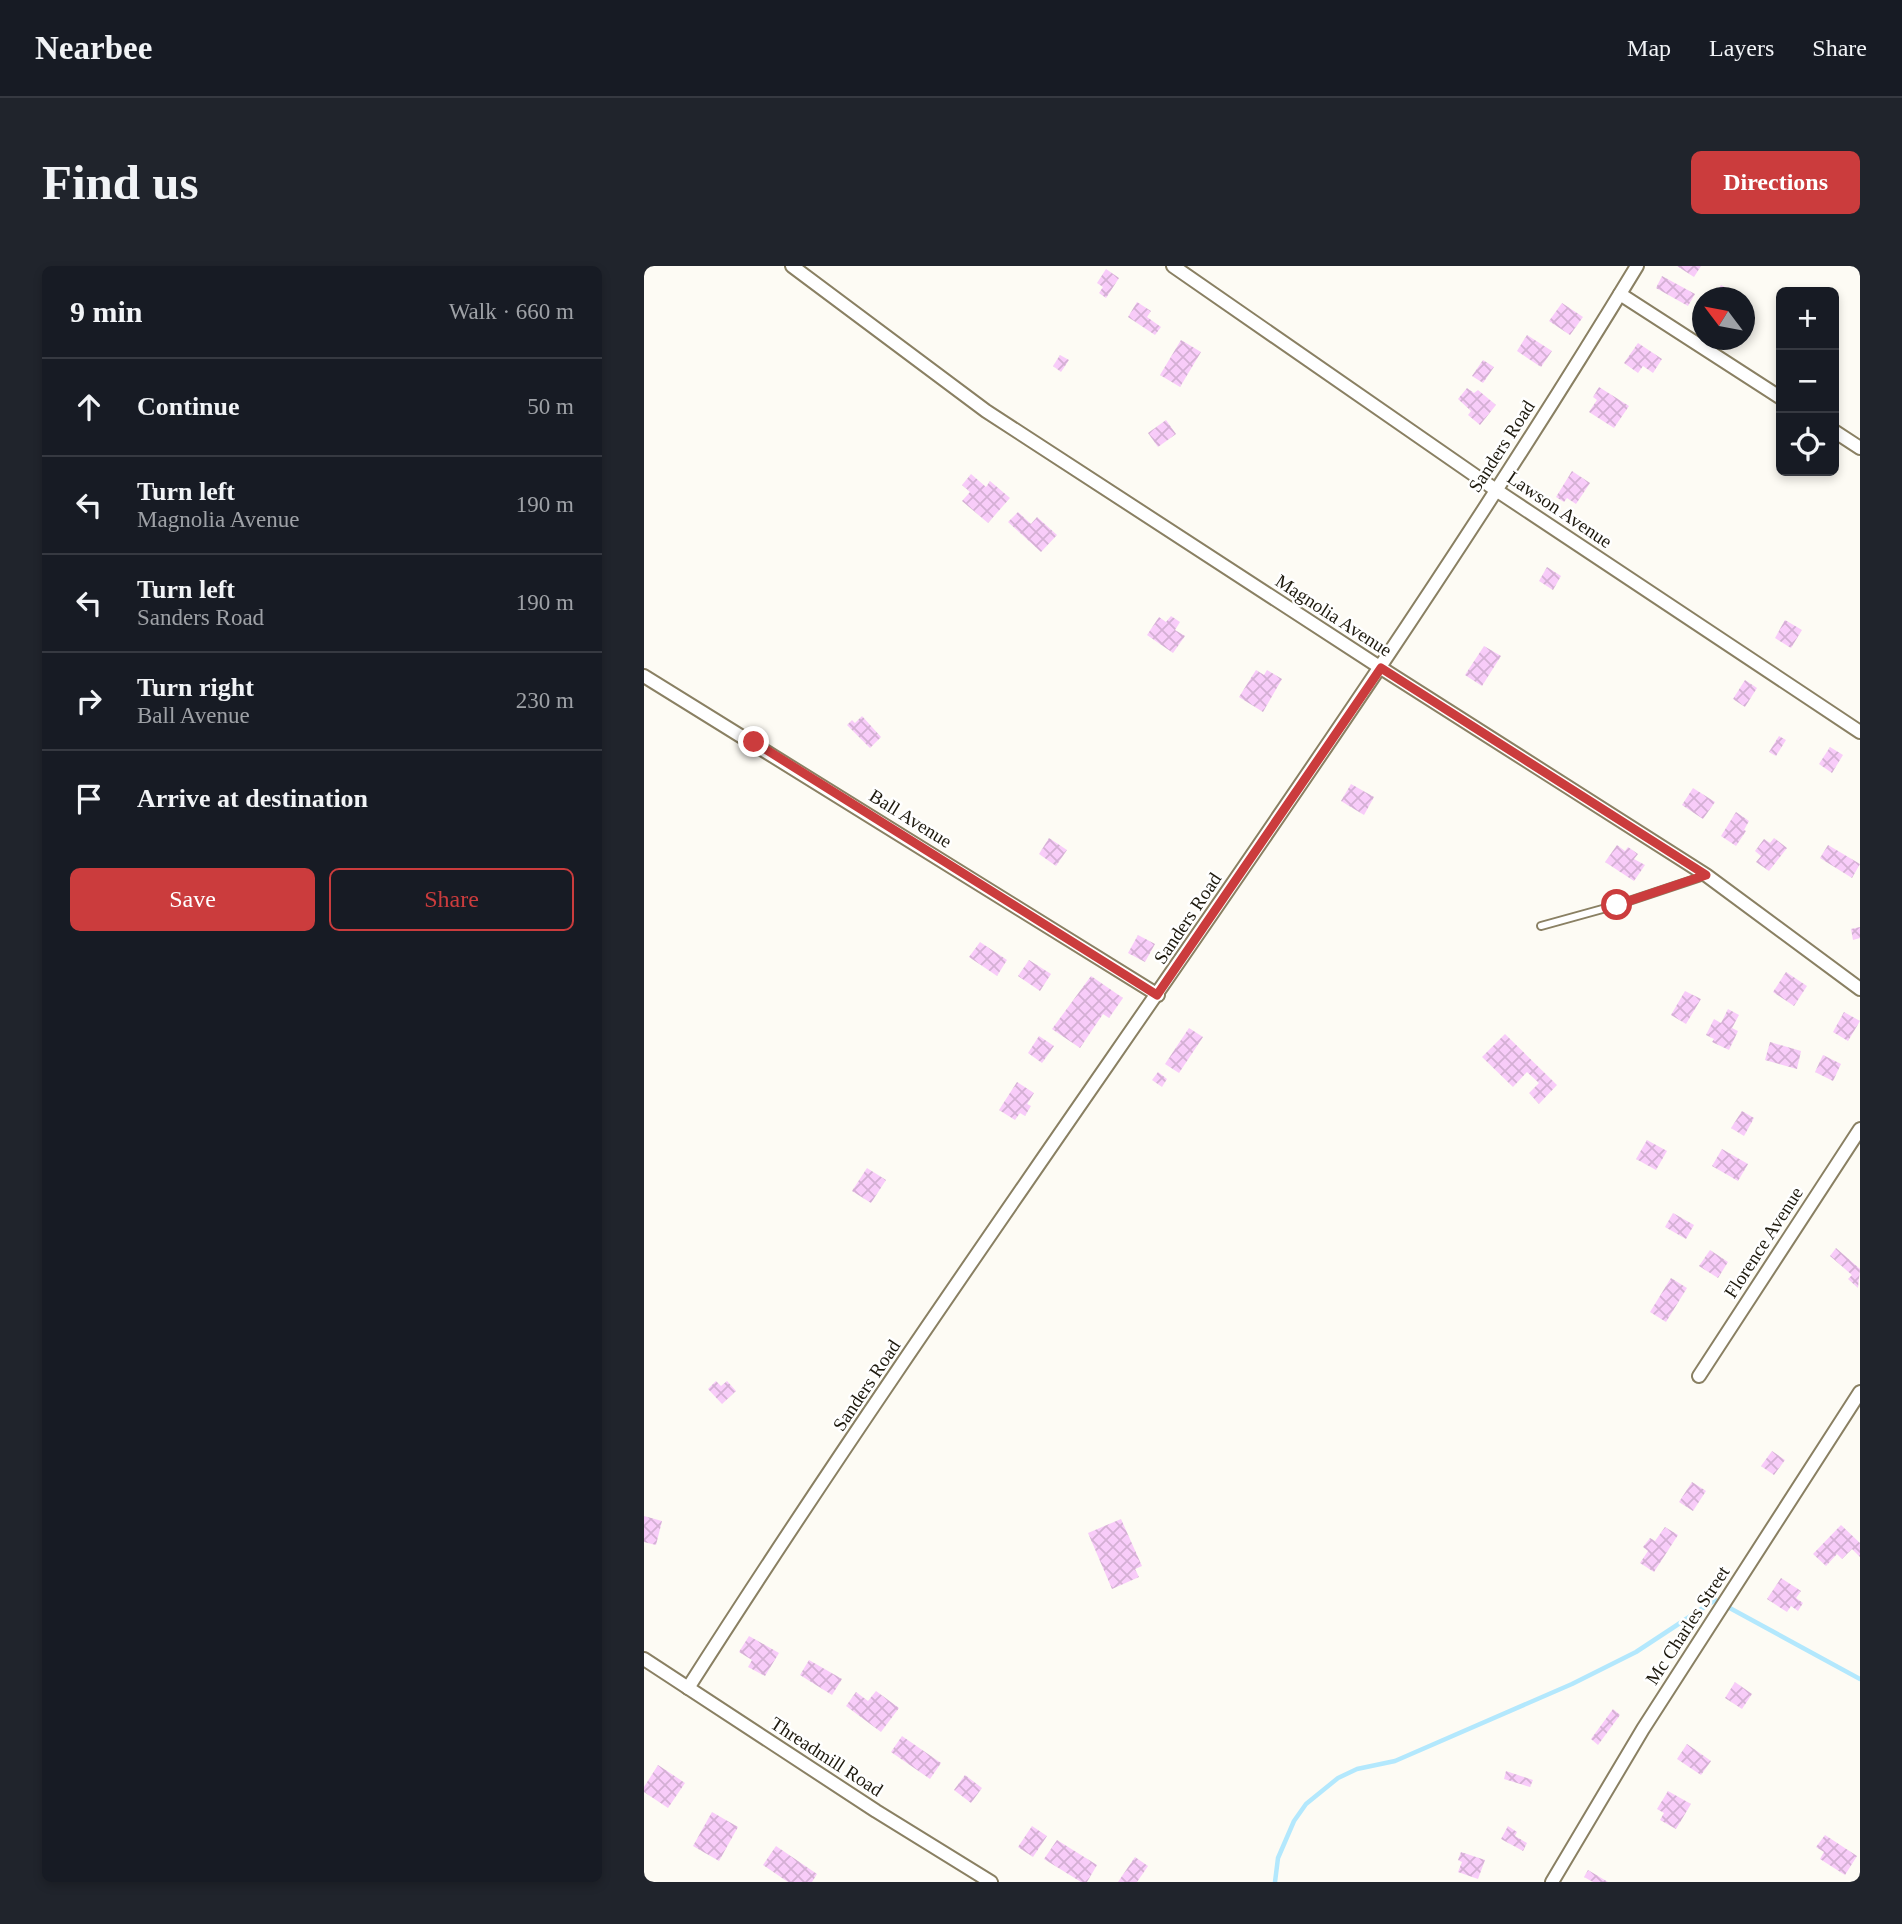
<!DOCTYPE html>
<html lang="en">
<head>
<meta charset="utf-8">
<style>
	:root { --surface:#171b24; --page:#20242c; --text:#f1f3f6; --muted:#9ea1a6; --line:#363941; --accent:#cb3c3d }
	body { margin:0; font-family:Georgia,serif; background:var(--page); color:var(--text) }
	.controls { position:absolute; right:21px; top:21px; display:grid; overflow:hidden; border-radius:10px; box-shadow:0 4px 10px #0003 }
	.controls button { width:63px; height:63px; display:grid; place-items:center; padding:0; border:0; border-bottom:2px solid var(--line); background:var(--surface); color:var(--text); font:35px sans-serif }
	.compass { position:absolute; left:1048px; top:21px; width:63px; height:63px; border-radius:50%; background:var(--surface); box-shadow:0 4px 10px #0003; rotate:302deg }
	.stop { position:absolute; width:21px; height:21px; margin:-16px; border:5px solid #cb3c3d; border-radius:50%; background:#fff }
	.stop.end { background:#cb3c3d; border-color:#fff; box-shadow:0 2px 7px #0008 }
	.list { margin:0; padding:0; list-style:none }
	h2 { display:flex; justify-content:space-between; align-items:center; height:91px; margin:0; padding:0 28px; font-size:30px }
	h2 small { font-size:23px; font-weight:400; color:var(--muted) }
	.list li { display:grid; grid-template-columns:46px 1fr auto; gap:21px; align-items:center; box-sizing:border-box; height:98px; padding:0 28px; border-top:2px solid var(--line) }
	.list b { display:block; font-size:26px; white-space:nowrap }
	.list p { margin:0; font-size:23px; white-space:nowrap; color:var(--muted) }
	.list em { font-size:23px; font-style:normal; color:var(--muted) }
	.actions { display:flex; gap:14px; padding:21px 28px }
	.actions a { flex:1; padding:16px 0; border:2px solid var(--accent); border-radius:10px; text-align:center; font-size:24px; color:var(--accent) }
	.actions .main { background:var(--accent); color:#fff }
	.icon { flex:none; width:38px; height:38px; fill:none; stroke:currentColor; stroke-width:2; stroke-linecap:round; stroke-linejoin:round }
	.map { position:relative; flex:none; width:1216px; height:1616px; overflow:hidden; border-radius:10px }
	header { display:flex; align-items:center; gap:42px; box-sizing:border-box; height:98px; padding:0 35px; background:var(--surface); border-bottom:2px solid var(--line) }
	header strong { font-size:33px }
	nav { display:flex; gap:38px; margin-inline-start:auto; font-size:24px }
	.intro { display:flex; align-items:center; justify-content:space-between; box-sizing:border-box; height:168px; padding:0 42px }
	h1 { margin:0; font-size:49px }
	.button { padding:18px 32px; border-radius:10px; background:var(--accent); color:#fff; font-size:24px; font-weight:700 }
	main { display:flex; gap:42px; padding:0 42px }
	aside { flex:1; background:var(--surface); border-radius:10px; box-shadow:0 4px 10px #0003 }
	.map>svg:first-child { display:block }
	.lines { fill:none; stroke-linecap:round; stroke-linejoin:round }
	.stream { stroke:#b3e8fd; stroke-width:4.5 }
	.building { fill:url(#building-cross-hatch) }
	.service-casing { stroke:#8a8063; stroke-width:10 }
	.minor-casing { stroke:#8a8063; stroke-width:16 }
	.service { stroke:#fff; stroke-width:6 }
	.minor { stroke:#fff; stroke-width:12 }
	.route { stroke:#cb3c3d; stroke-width:9 }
	.labels { text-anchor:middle; stroke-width:5; stroke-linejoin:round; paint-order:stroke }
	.street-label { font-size:19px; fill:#1e1a0e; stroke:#fff }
</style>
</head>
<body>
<header>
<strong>Nearbee</strong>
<nav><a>Map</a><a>Layers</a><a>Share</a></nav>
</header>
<div class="intro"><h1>Find us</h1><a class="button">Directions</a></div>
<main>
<aside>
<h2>9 min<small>Walk · 660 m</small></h2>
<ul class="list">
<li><svg class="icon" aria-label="ahead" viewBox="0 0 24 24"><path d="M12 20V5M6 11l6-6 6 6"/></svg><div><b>Continue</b></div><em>50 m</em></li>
<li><svg class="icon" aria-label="left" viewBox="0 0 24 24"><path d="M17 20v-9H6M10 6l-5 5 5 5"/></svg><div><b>Turn left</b><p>Magnolia Avenue</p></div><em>190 m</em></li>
<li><svg class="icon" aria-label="left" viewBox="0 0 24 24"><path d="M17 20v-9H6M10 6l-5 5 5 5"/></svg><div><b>Turn left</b><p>Sanders Road</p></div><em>190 m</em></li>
<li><svg class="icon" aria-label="right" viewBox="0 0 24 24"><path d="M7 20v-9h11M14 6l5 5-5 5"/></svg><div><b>Turn right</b><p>Ball Avenue</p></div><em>230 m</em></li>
<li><svg class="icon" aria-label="arrive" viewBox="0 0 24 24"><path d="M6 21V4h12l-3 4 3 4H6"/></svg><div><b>Arrive at destination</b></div></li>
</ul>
<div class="actions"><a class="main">Save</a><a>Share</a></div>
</aside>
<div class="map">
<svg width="1216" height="1616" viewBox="0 0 1216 1616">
	<defs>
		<pattern id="building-cross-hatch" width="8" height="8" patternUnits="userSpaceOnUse" patternTransform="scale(1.75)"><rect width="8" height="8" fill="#f8ccf9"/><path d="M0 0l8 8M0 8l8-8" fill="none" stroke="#d4afd4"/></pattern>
	</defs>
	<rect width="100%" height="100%" fill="#fdfbf4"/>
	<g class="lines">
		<polyline class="stream" points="631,1616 634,1592 650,1555 662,1538 694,1512 713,1503 751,1495 928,1418 992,1386 1071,1334 1216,1413"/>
	</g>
	<g class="building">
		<polygon points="1033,0 1057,0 1050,11"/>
		<polygon points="462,3 475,12 462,32 455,27 459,21 453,17"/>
		<polygon points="1018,10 1051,28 1044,40 1012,22"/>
		<polygon points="1077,19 1094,29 1093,32 1070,32"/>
		<polygon points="493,36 507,45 503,51 517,61 511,69 484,51"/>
		<polygon points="918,37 939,51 926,69 905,55"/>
		<polygon points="883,69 908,85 897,101 873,85"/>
		<polygon points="537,74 557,86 536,121 516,109"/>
		<polygon points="994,77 1018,93 1009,107 999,100 994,107 980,97"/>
		<polygon points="416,89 425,94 417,106 409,100"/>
		<polygon points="839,94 850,101 839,117 828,110"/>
		<polygon points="955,121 985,140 970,162 945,146 953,134 949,131"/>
		<polygon points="823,122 830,127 834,124 852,139 836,159 824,149 827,145 814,133"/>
		<polygon points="522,154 532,168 514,181 504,167"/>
		<polygon points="928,205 946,217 932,238 923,232 920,236 912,231"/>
		<polygon points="327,208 342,221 346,215 366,232 344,257 318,235 326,226 318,219"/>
		<polygon points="374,246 387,258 393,251 413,269 397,286 364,256"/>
		<polygon points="903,301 917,310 909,324 895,315"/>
		<polygon points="527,350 536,356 531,364 541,370 529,387 503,369 515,351 522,356"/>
		<polygon points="1141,354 1158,364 1147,382 1131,372"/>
		<polygon points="840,380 857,390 838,420 821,409"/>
		<polygon points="612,404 620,409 623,404 638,413 619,446 595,431"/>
		<polygon points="1101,414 1113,422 1101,441 1089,433"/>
		<polygon points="218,450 237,471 226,482 203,459 208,454 211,457"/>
		<polygon points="1135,470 1142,474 1132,490 1125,486"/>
		<polygon points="1186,481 1199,489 1188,507 1175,498"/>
		<polygon points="707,518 730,531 720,549 697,535"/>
		<polygon points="1049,522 1071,536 1059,553 1038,539"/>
		<polygon points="1092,546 1105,555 1100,564 1102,565 1092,580 1077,570"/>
		<polygon points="405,572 423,584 412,600 395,588"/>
		<polygon points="1130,572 1143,582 1125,605 1112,596 1117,590 1111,585 1120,573 1126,577"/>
		<polygon points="973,579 981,585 984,581 994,588 990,593 1001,599 990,615 961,596"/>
		<polygon points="1184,579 1216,598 1208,612 1176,592"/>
		<polygon points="1216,661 1216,672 1209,674 1207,663"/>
		<polygon points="494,669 511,678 501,696 484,687"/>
		<polygon points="336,676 363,694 353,710 325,691"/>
		<polygon points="385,694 407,708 396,725 374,710"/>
		<polygon points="1142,706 1163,720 1150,740 1129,726"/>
		<polygon points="447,710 479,732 465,752 459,748 436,782 408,763"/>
		<polygon points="1041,725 1057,733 1042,758 1027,749"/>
		<polygon points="1084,743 1095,749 1088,762 1094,765 1085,784 1068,776 1070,773 1062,769 1070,753 1077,757"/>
		<polygon points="1200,746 1216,755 1204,775 1189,766"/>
		<polygon points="545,762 559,771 535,807 521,798"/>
		<polygon points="861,768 913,819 895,838 885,827 895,817 883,806 869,821 838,791"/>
		<polygon points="395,770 410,780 398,797 384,787"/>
		<polygon points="1126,776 1157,785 1153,803 1121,794"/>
		<polygon points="1179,789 1197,798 1189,815 1171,806"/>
		<polygon points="514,806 523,813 518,821 508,814"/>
		<polygon points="373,816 390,827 383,838 387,840 381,850 376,847 371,854 355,844"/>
		<polygon points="1098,845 1110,852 1100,870 1087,862"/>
		<polygon points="1003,874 1023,885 1012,904 992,893"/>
		<polygon points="1078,883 1104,898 1094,915 1068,900"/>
		<polygon points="223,902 242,914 227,937 208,925"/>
		<polygon points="1029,947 1050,959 1042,973 1021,961"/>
		<polygon points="1192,982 1216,1003 1214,1022 1204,1013 1208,1009 1186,990"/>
		<polygon points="1066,984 1084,996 1074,1012 1055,1000"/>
		<polygon points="1027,1012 1043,1022 1022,1056 1006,1046"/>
		<polygon points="72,1115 77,1120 83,1115 92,1125 78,1138 64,1123"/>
		<polygon points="1128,1185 1141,1194 1130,1209 1117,1200"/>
		<polygon points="1048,1216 1062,1225 1049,1245 1035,1236"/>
		<polygon points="0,1250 18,1255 12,1279 0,1276"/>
		<polygon points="477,1253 498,1300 491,1303 495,1311 468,1323 444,1267"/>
		<polygon points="1197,1259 1216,1277 1216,1291 1208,1283 1198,1293 1193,1288 1182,1300 1169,1288"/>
		<polygon points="1021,1261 1034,1269 1010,1306 996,1297 1004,1285 999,1281 1006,1272 1011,1275"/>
		<polygon points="1137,1312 1157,1325 1152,1332 1159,1337 1154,1345 1147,1340 1143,1346 1123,1333"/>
		<polygon points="105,1370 135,1387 121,1410 104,1401 108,1394 95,1386"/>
		<polygon points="165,1394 198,1413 188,1429 156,1409"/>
		<polygon points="1091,1416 1108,1428 1098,1443 1081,1432"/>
		<polygon points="232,1425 255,1442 237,1466 202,1440 212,1426 224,1435"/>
		<polygon points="969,1443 976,1449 954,1479 947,1473"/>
		<polygon points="258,1470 297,1497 286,1513 247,1486"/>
		<polygon points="1043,1478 1067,1495 1057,1509 1033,1493"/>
		<polygon points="14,1499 41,1517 24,1542 0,1526 0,1521"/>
		<polygon points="862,1505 889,1514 886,1521 860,1513"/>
		<polygon points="321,1509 338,1522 327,1537 310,1524"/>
		<polygon points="1024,1525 1047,1538 1032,1563 1016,1554 1020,1547 1013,1543"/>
		<polygon points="68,1546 94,1561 75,1595 49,1580"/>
		<polygon points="388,1560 403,1570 389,1591 374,1581"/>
		<polygon points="864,1560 873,1566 871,1570 883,1577 879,1585 857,1573"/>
		<polygon points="1181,1569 1213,1590 1201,1609 1176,1593 1180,1586 1172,1581"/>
		<polygon points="413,1574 453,1599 443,1616 437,1616 400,1593"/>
		<polygon points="132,1580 173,1608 168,1616 144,1616 119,1599"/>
		<polygon points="817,1586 841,1594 834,1613 814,1606 818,1596 814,1594"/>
		<polygon points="491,1591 504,1600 493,1616 474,1616"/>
		<polygon points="944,1604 964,1616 949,1616 940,1611"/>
	</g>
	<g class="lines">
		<defs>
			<polyline id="service" points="897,660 973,639 1060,610"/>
			<g id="minor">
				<polyline points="148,0 342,145 737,402 1062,609 1216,723"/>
				<polyline points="529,0 852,224 1216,466"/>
				<polyline points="976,28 1137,132"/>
				<polyline points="1190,165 1216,182"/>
				<polyline points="0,410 514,729"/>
				<polyline points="1055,1110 1216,863"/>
				<polyline points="0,1393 232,1545 347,1616"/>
				<path d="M44 1422C350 942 697 488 993 0"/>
				<polyline points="908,1616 999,1463 1216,1126"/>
			</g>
		</defs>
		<use href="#service" class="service-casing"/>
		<use href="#minor" class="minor-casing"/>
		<use href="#service" class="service"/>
		<use href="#minor" class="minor"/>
	</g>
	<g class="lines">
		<polyline class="route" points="110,476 513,729 737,402 1062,609 973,639"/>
	</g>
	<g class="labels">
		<g class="street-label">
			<text transform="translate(857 180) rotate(-57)" y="7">Sanders Road</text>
			<text transform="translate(916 243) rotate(34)" y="7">Lawson Avenue</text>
			<text transform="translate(690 349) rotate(33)" y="7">Magnolia Avenue</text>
			<text transform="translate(267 552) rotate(32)" y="7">Ball Avenue</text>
			<text transform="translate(543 652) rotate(-56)" y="7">Sanders Road</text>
			<text transform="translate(1119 976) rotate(-57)" y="7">Florence Avenue</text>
			<text transform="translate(222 1119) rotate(-56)" y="7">Sanders Road</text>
			<text transform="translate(1043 1359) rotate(-57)" y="7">Mc Charles Street</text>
			<text transform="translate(183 1490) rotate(33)" y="7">Threadmill Road</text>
		</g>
	</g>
</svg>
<div class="controls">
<button>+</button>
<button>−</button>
<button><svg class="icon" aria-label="locate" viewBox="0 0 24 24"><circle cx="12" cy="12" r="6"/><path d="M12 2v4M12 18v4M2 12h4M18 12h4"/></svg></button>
</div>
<svg class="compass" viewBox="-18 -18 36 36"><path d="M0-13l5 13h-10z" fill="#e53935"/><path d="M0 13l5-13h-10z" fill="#9ea1a6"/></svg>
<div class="stop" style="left:973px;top:639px"></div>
<div class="stop end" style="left:110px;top:476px"></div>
</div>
</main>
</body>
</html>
